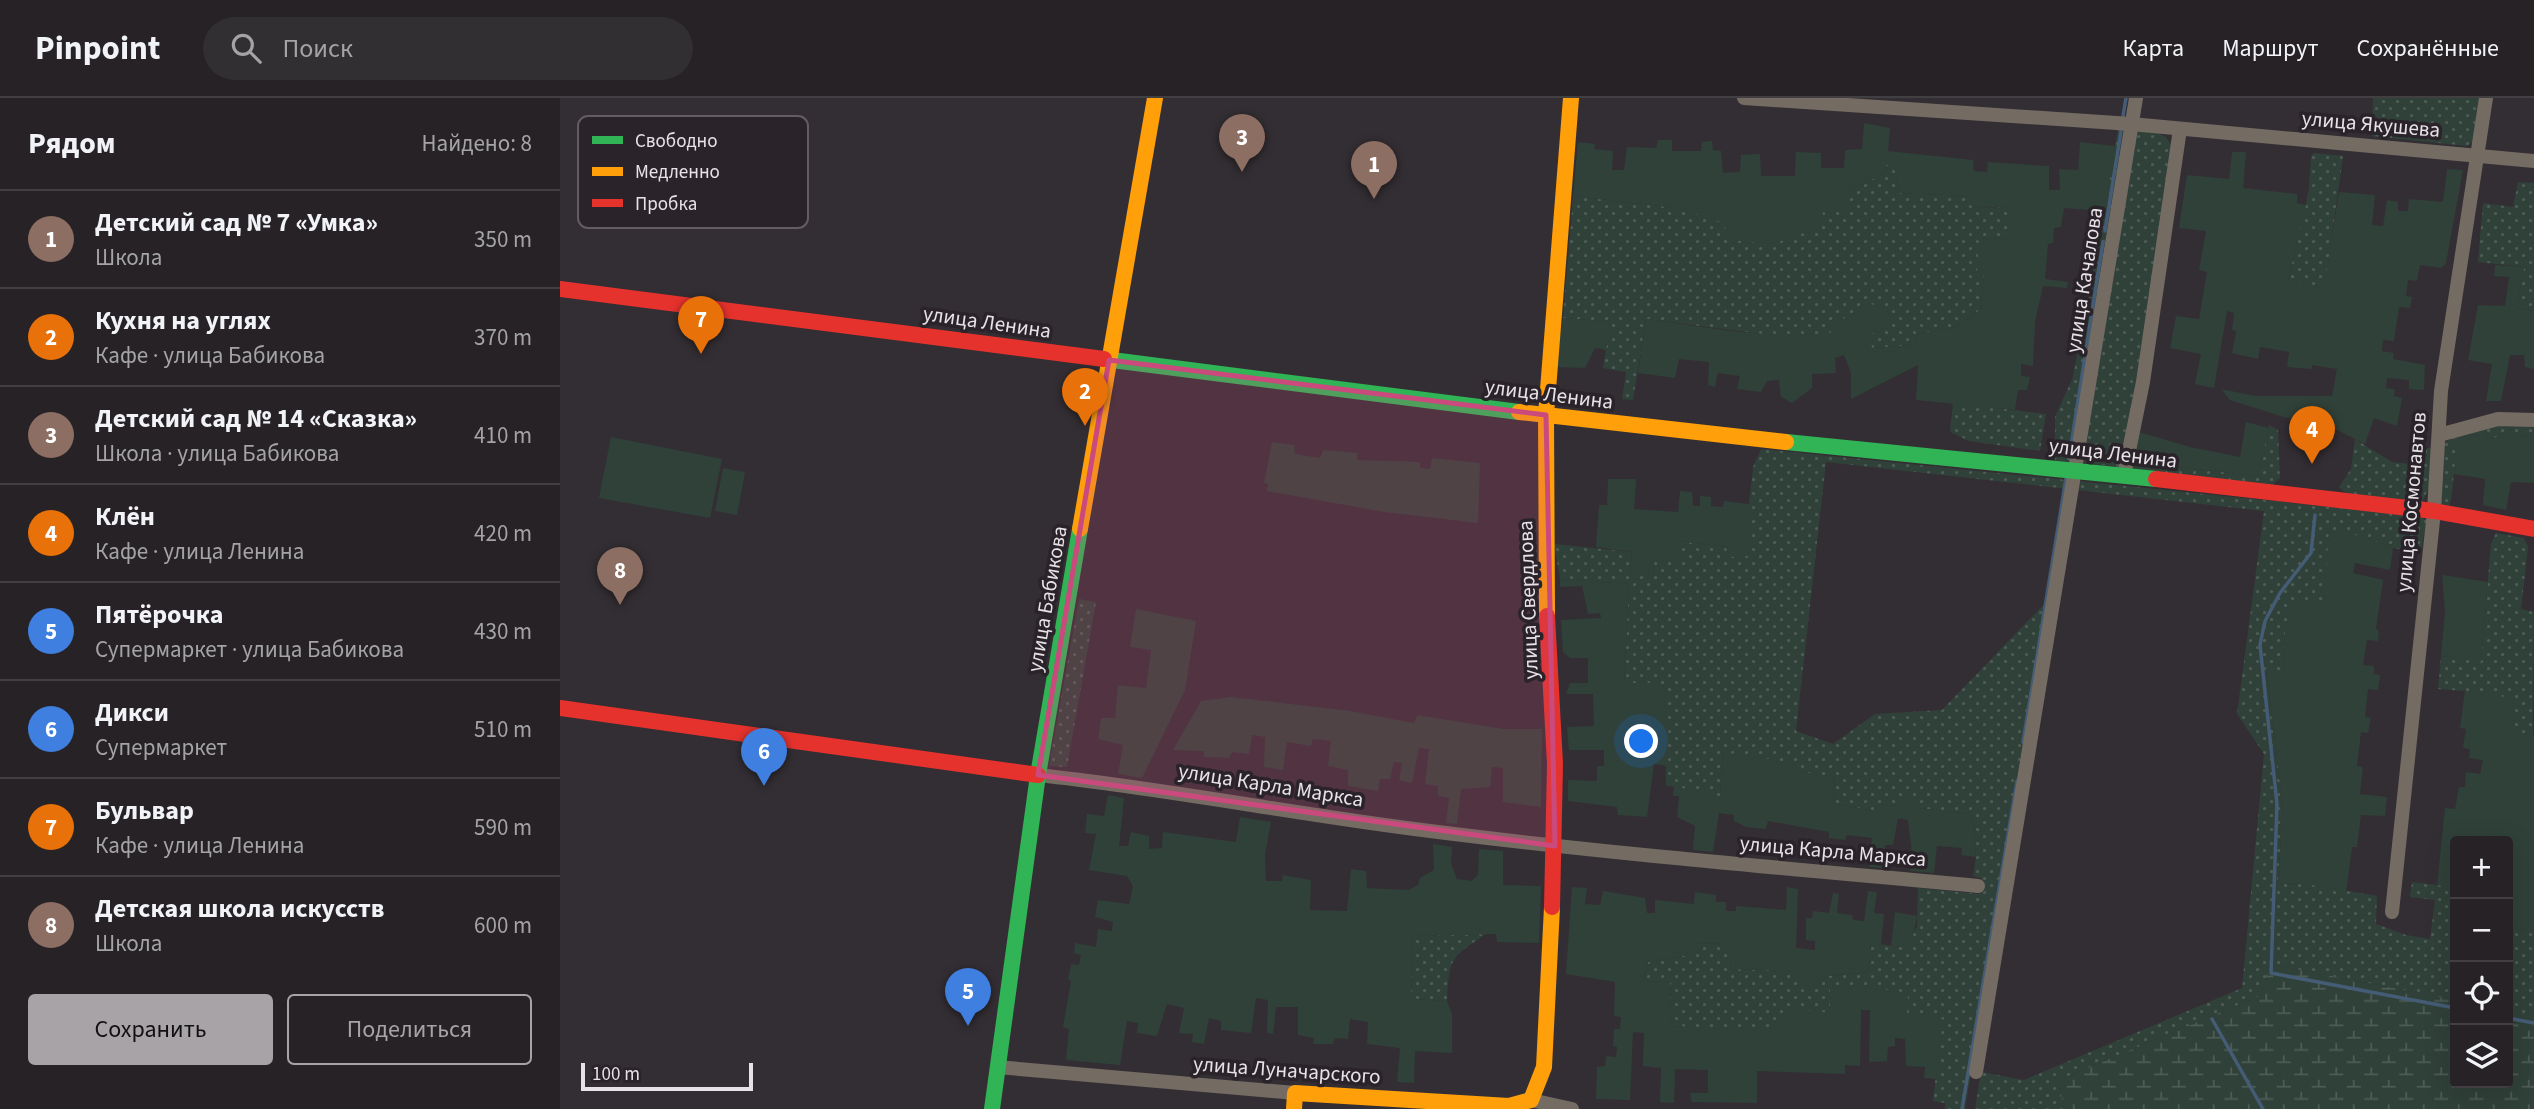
<!DOCTYPE html>
<html lang="ru">
<head>
<meta charset="utf-8">
<style>
	:root { --surface:#262226; --page:#322f32; --text:#f1f3f6; --muted:#a4a4a7; --line:#423f43; --accent:#a8a3a7 }
	body { margin:0; font-family:"Source Sans 3",sans-serif; background:var(--page); color:var(--text) }
	.controls { position:absolute; right:21px; bottom:21px; display:grid; overflow:hidden; border-radius:7px; box-shadow:0 7px 28px #0002 }
	.controls button { width:63px; height:63px; display:grid; place-items:center; padding:0; border:0; border-bottom:2px solid var(--line); background:var(--surface); color:var(--text); font:35px sans-serif }
	.scale { position:absolute; left:21px; bottom:18px; width:172px; box-sizing:border-box; padding-left:7px; border:4px solid #e7e2e6; border-top:0; font-size:19px; line-height:24px; white-space:nowrap; color:#e7e2e6; -webkit-text-stroke:5px #2a232a; paint-order:stroke }
	.you { position:absolute; left:1082px; top:644px; width:24px; height:24px; margin:-18px; border:5px solid #fff; border-radius:50%; background:#1a73e8; box-shadow:0 0 0 10px #1a73e833 }
	.badge { display:grid; place-items:center; width:46px; height:46px; border-radius:50%; background:var(--accent); color:#fff; font-size:23px; font-weight:700 }
	.pin { position:absolute; translate:-50% -58px; filter:drop-shadow(0 2px 4px #0008) }
	.pin::after { content:''; position:absolute; top:37px; width:24px; height:21px; background:inherit; clip-path:polygon(0 0,100% 0,50% 100%) }
	.list { margin:0; padding:0; list-style:none }
	h2 { display:flex; justify-content:space-between; align-items:center; height:91px; margin:0; padding:0 28px; font-size:30px }
	h2 small { font-size:23px; font-weight:400; color:var(--muted) }
	.list li { display:grid; grid-template-columns:46px 1fr auto; gap:21px; align-items:center; box-sizing:border-box; height:98px; padding:0 28px; border-top:2px solid var(--line) }
	.list b { display:block; font-size:26px; white-space:nowrap }
	.list p { margin:0; font-size:23px; white-space:nowrap; color:var(--muted) }
	.list em { font-size:23px; font-style:normal; color:var(--muted) }
	.actions { display:flex; gap:14px; padding:21px 28px }
	.actions a { flex:1; padding:16px 0; border:2px solid var(--accent); border-radius:7px; text-align:center; font-size:24px; color:var(--accent) }
	.actions .main { background:var(--accent); color:#111 }
	.icon { flex:none; width:38px; height:38px; fill:none; stroke:currentColor; stroke-width:2; stroke-linecap:round; stroke-linejoin:round }
	.map { position:relative; flex:none; width:1974px; height:1011px; overflow:hidden }
	header { display:flex; align-items:center; gap:42px; box-sizing:border-box; height:98px; padding:0 35px; background:var(--surface); border-bottom:2px solid var(--line) }
	header strong { font-size:33px }
	nav { display:flex; gap:38px; margin-inline-start:auto; font-size:24px }
	.search { width:490px; height:63px; background:var(--page); display:flex; align-items:center; gap:18px; box-sizing:border-box; padding:0 24px; border-radius:38px; color:var(--muted); font-size:26px }
	main { display:flex }
	aside { flex:1; background:var(--surface) }
	.map>svg:first-child { display:block }
	.grass { fill:url(#grass-dots) }
	.wetland { fill:url(#wetland-marsh) }
	.garden { fill:#304139 }
	.lines { fill:none; stroke-linecap:round; stroke-linejoin:round }
	.stream { stroke:#445c75; stroke-width:3.5 }
	.street { stroke:#746b63; stroke-width:14 }
	.fast { stroke:#30b455; stroke-width:16 }
	.slow { stroke:#ff9f0a; stroke-width:16 }
	.jam { stroke:#e5322d; stroke-width:16 }
	.marked { fill:#cb4a7e; fill-opacity:0.2; stroke:#cb4a7e; stroke-width:5; stroke-linejoin:round }
	.labels { text-anchor:middle; stroke-width:7; stroke-linejoin:round; paint-order:stroke }
	.street-label { font-size:21px; fill:#e7e2e6; stroke:#2a232a }
	.key { fill:#2a232a; stroke:#635c62; stroke-width:2 }
	.key-label { font-size:19px; fill:#e7e2e6 }
</style>
</head>
<body>
<header>
<strong>Pinpoint</strong>
<div class="search"><svg class="icon" aria-label="search" viewBox="0 0 24 24"><circle cx="10" cy="10" r="6"/><path d="M15 15l6 6"/></svg>Поиск</div>
<nav><a>Карта</a><a>Маршрут</a><a>Сохранённые</a></nav>
</header>
<main>
<aside>
<h2>Рядом<small>Найдено: 8</small></h2>
<ul class="list">
<li><span class="badge" style="background:#8d6e63">1</span><div><b>Детский сад № 7 «Умка»</b><p>Школа</p></div><em>350 m</em></li>
<li><span class="badge" style="background:#e8710a">2</span><div><b>Кухня на углях</b><p>Кафе · улица Бабикова</p></div><em>370 m</em></li>
<li><span class="badge" style="background:#8d6e63">3</span><div><b>Детский сад № 14 «Сказка»</b><p>Школа · улица Бабикова</p></div><em>410 m</em></li>
<li><span class="badge" style="background:#e8710a">4</span><div><b>Клён</b><p>Кафе · улица Ленина</p></div><em>420 m</em></li>
<li><span class="badge" style="background:#3f7fe0">5</span><div><b>Пятёрочка</b><p>Супермаркет · улица Бабикова</p></div><em>430 m</em></li>
<li><span class="badge" style="background:#3f7fe0">6</span><div><b>Дикси</b><p>Супермаркет</p></div><em>510 m</em></li>
<li><span class="badge" style="background:#e8710a">7</span><div><b>Бульвар</b><p>Кафе · улица Ленина</p></div><em>590 m</em></li>
<li><span class="badge" style="background:#8d6e63">8</span><div><b>Детская школа искусств</b><p>Школа</p></div><em>600 m</em></li>
</ul>
<div class="actions"><a class="main">Сохранить</a><a>Поделиться</a></div>
</aside>
<div class="map">
<svg width="1974" height="1011" viewBox="0 0 1974 1011">
	<defs>
		<pattern id="grass-dots" width="8" height="8" patternUnits="userSpaceOnUse" patternTransform="scale(1.75)"><rect width="8" height="8" fill="#304139"/><path d="M2 2h.1M6 6h.1" fill="none" stroke="#4e5c56" stroke-width="1.8" stroke-linecap="round"/></pattern>
		<pattern id="wetland-marsh" width="20" height="14" patternUnits="userSpaceOnUse" patternTransform="scale(1.75)"><rect width="20" height="14" fill="#304139"/><path d="M1 5h8M5 5V1M11 12h8M15 12V8" fill="none" stroke="#4e5c56"/></pattern>
	</defs>
	<rect width="100%" height="100%" fill="#332e33"/>
	<g class="grass">
		<polygon points="1813,0 1919,0 1914,43 1907,48 1812,38"/>
		<polygon points="1558,31 1566,32 1513,366 1495,364 1495,319 1513,279"/>
		<path d="M1581 32C1597 34 1608 35 1613 52L1577 282 1559 369 1525 365 1522 357 1573 37Z"/>
		<polygon points="1754,55 1783,58 1765,189 1728,183 1749,91 1751,58"/>
		<polygon points="1335,66 1338,95 1411,98 1413,110 1450,109 1450,141 1420,140 1424,177 1420,212 1395,229 1358,236 1355,247 1311,250 1309,237 1209,237 1086,221 1073,302 1062,301 1066,274 1043,270 1050,224 1003,220 1013,98 1117,110 1224,142 1241,133 1288,93 1325,75 1326,67"/>
		<polygon points="1958,84 1974,85 1974,213 1957,210 1964,169 1918,164 1923,105 1953,109"/>
		<polygon points="1393,305 1486,316 1480,353 1409,343 1390,334"/>
		<polygon points="1940,326 1974,327 1974,342 1968,337 1930,340 1906,336 1898,340 1891,402 1889,408 1879,408 1884,345 1900,334"/>
		<polygon points="1709,327 1718,332 1720,380 1710,389 1569,373 1571,364 1698,378"/>
		<polygon points="1795,341 1832,364 1858,367 1860,351 1872,350 1870,388 1862,404 1788,397 1779,389 1791,371"/>
		<polygon points="1201,351 1860,418 1866,422 1862,450 1857,454 1833,450 1804,439 1764,504 1725,535 1724,573 1706,573 1723,708 1718,785 1748,786 1817,798 1816,826 1846,837 1870,841 1875,802 1850,799 1852,784 1895,789 1895,902 1709,866 1702,897 1499,982 1502,1001 1509,1011 1415,1011 1421,974 1464,982 1682,890 1704,656 1677,616 1704,413 1266,364 1236,633 1273,646 1315,616 1382,612 1489,501 1405,1011 1385,1011 1385,1005 1373,1003 1382,922 1347,916 1347,895 1270,892 1270,915 1217,934 1111,928 1110,884 1084,883 1088,864 1133,856 1132,846 1169,845 1171,871 1236,873 1249,887 1268,878 1308,874 1311,845 1342,849 1357,829 1358,790 1420,796 1421,780 1413,778 1416,759 1412,716 1320,706 1313,713 1273,705 1275,679 1236,673 1163,654 1160,699 1106,687 1105,589 1085,584 1064,587 1069,486 1000,481 994,446 1072,454 1070,475 1093,478 1094,461 1119,443 1167,449 1189,406 1193,369"/>
		<polygon points="1936,435 1964,440 1968,449 1961,511 1974,514 1973,639 1954,635 1905,593 1878,591 1881,558 1921,563 1931,446"/>
		<polygon points="519,501 536,504 507,669 489,668"/>
		<polygon points="1948,828 1974,833 1974,918 1948,913"/>
		<path d="M926 836C889 861 890 859 887 903L851 901 852 838Z"/>
	</g>
	<polygon class="wetland" points="1709,866 1895,902 1895,985 1948,985 1948,913 1974,918 1974,1011 1509,1011 1502,1001 1499,982 1702,897"/>
	<g class="garden">
		<path d="M1304 25 1330 30 1328 53 1413 62 1414 73 1427 74 1428 64 1489 68V92H1500L1499 71 1518 72 1520 44 1556 48 1544 113 1504 110 1501 129 1494 130 1493 145 1488 146 1485 181 1508 184 1507 190 1483 188 1475 224 1473 268 1461 266V278L1470 279 1467 292H1458L1455 312 1356 302 1358 267 1291 301V275L1284 257 1275 260 1276 275 1252 276V290L1232 305 1221 299 1219 282 1207 283 1201 294 1177 291 1180 278 1158 275 1155 289 1148 287 1149 264 1119 261 1115 280 1078 275 1086 221C1148 229 1208 242 1271 235L1269 228 1312 206 1326 216 1332 228 1309 237 1312 250 1355 247 1358 236 1395 229 1420 212 1424 177 1417 175 1419 140 1450 141V109L1412 110 1410 98 1338 95 1335 67H1326L1325 75 1288 93 1287 111 1263 114 1261 134C1242 133 1240 137 1224 142 1207 148 1190 144 1173 142L1161 124 1117 110 1013 98 1018 44 1035 46 1034 51 1053 53 1052 72H1064L1067 49 1096 50 1098 42H1112V53H1141L1142 44 1152 43 1153 52 1161 53 1163 75 1180 74 1181 57 1200 56 1201 78H1235L1236 54 1261 55V70H1284L1285 52 1302 51Z"/>
		<polygon points="1672,54 1686,54 1683,90 1737,96 1737,105 1746,107 1728,182 1764,189 1779,94 1815,97 1812,127 1823,128 1827,102 1838,104 1838,113 1848,113 1849,101 1883,104 1887,71 1903,72 1886,165 1881,170 1860,167 1857,183 1848,182 1846,198 1852,199 1850,210 1839,209 1834,243 1823,242 1822,253 1834,255 1833,261 1865,267 1864,292 1849,291 1849,282 1827,280 1826,290 1835,291 1834,298 1842,300 1837,328 1814,320 1805,346 1757,322 1727,320 1670,302 1661,291 1695,298 1772,298 1777,271 1752,267 1752,271 1727,269 1729,254 1700,249 1698,261 1672,255 1676,233 1672,232 1674,215 1667,213 1654,290 1635,286 1641,256 1610,250 1616,218 1639,221 1647,174 1639,172 1646,133 1619,130 1627,77 1669,81"/>
		<polygon points="1935,167 1964,169 1957,210 1974,213 1974,271 1965,269 1964,257 1950,257 1941,303 1926,303 1932,266 1908,262 1918,207 1945,208 1949,179 1934,178"/>
		<polygon points="1003,220 1051,224 1046,252 1035,250 1025,270 995,269"/>
		<polygon points="1686,324 1709,330 1698,378 1571,364 1576,333 1630,349 1680,359"/>
		<polygon points="1906,336 1930,340 1968,337 1974,342 1974,385 1951,384 1946,412 1923,407 1925,381 1894,376 1897,340"/>
		<polygon points="51,339 162,361 150,420 39,400"/>
		<polygon points="712,344 734,347 735,356 760,360 763,352 797,355 797,362 860,364 860,370 870,371 872,360 920,365 918,425 824,414 707,393 708,386 704,385"/>
		<polygon points="163,370 185,374 177,417 155,413"/>
		<polygon points="1048,381 1076,381 1074,411 1118,414 1120,393 1132,394 1133,408 1140,408 1140,398 1151,399 1151,408 1163,409 1164,403 1189,406 1188,458 1168,459 1166,449 1119,443 1118,464 1094,461 1093,478 1070,476 1072,454 1036,449 1039,407 1047,407"/>
		<polygon points="1769,431 1804,439 1833,450 1830,472 1795,465 1793,475 1823,482 1816,531 1819,533 1818,543 1807,542 1803,567 1814,568 1814,576 1820,577 1818,592 1808,591 1805,619 1811,620 1808,635 1801,634 1797,668 1803,669 1800,696 1827,699 1825,718 1801,717 1797,749 1792,749 1786,795 1748,786 1718,785 1723,708 1706,573 1724,573 1725,535 1732,502 1764,503"/>
		<polygon points="1882,477 1928,484 1921,564 1881,558 1885,514"/>
		<polygon points="1000,481 1069,486 1064,586 1085,584 1105,589 1108,668 1094,666 1087,719 1058,717 1057,709 1008,703 1008,682 1037,683 1037,668 1044,668 1044,652 1009,652 1007,629 1034,628 1033,596 1006,596 1010,585 1028,585 1028,560 1010,560 1003,554 1001,522 1041,520 1040,515 1028,516 1022,488 1000,489"/>
		<polygon points="576,511 636,523 625,592 582,680 558,676 563,647 538,641 541,620 555,620 558,587 586,590 591,552 570,549"/>
		<polygon points="1905,593 1952,600 1954,635 1974,637 1974,833 1948,828 1952,795 1948,795 1948,743 1895,743 1895,789 1877,787 1885,710 1895,711 1899,689 1905,689 1906,674 1920,676 1923,662 1909,660 1910,651 1903,650 1906,631 1900,630"/>
		<polygon points="671,599 790,613 854,625 857,617 943,631 982,631 981,709 943,704 943,670 932,669 930,689 901,691 897,726 886,725 889,700 878,698 878,688 865,686 869,651 859,650 852,685 839,682 842,665 834,664 830,681 820,681 818,693 788,688 788,672 768,668 771,643 753,641 751,648 727,644 723,672 704,669 705,639 692,637 689,656 672,654 669,660 644,659 644,653 613,652 641,603"/>
		<polygon points="1163,654 1235,665 1236,673 1275,679 1273,705 1313,713 1320,706 1338,708 1344,697 1355,699 1357,710 1412,716 1416,759 1401,757 1402,750 1377,748 1374,775 1350,773 1352,755 1348,722 1338,720 1333,747 1325,747 1322,770 1309,769 1312,740 1287,737 1285,742 1269,740 1269,734 1208,723 1206,731 1186,729 1174,723 1174,717 1159,715 1153,754 1133,752 1135,728 1117,719 1119,698 1113,698 1114,688 1160,699"/>
		<polygon points="548,697 564,700 559,748 568,748 571,734 589,738 589,751 602,750 603,734 676,744 680,719 711,724 705,757 706,783 722,783 723,777 751,782 750,812 787,813 791,771 806,773 807,790 848,792 858,787 860,780 874,772 873,746 892,749 891,766 897,781 912,783 918,777 919,751 943,753 943,787 981,788 979,845 937,844 936,836 852,838 851,901 887,903 892,916 892,955 855,953 854,985 837,984 840,950 807,946 808,924 790,921 788,941 775,940 773,946 753,946 754,940 738,937 738,909 716,909 713,936 707,935 708,902 696,900 691,935 661,932 661,923 649,920 644,946 632,944 633,936 619,935 624,910 607,906 597,938 577,935 578,925 567,923 560,967 506,962 509,931 503,929 511,883 508,882 511,866 519,867 521,857 514,855 515,845 536,849 538,831 552,833 553,824 535,819 538,802 569,806 573,788 567,778 529,772 536,736 525,735 527,716 544,718"/>
		<polygon points="1012,789 1027,790 1025,806 1040,807 1043,793 1085,800 1087,815 1095,815 1095,802 1134,806 1135,794 1156,797 1156,804 1166,804 1166,813 1176,813 1176,808 1226,812 1227,789 1238,791 1236,850 1255,852 1255,843 1246,842 1246,820 1252,820 1253,813 1269,815 1273,795 1279,796 1277,815 1292,817 1293,822 1304,823 1308,793 1317,794 1314,815 1324,816 1321,847 1311,846 1308,874 1268,878 1249,887 1238,884 1236,873 1171,871 1168,845 1133,846 1133,856 1088,864 1084,883 1110,884 1111,928 1217,933 1216,920 1229,910 1270,915 1270,891 1299,888 1348,895 1347,916 1383,921 1376,981 1364,980 1365,969 1346,968 1345,941 1335,940 1335,948 1328,949 1327,963 1309,964 1310,912 1301,912 1300,968 1285,967 1285,976 1197,973 1197,1005 1132,1004 1130,995 1148,995 1148,972 1115,971 1114,1005 1100,1004 1101,970 1083,968 1084,935 1073,934 1070,1002 1036,1001 1037,969 1045,968 1046,958 1056,959 1057,949 1053,948 1054,931 1060,931 1061,919 1054,918 1055,884 1006,876"/>
		<polygon points="1335,814 1357,818 1352,843 1342,849 1331,848"/>
	</g>
	<g class="lines">
		<g class="stream">
			<polyline points="1563,18 1566,0"/>
			<polyline points="1545,133 1561,33"/>
			<polyline points="1509,360 1543,144"/>
			<polyline points="1755,417 1751,455 1720,495 1705,523 1700,547 1717,706 1711,875 1895,910"/>
			<polyline points="1463,644 1506,380"/>
			<polyline points="1948,920 1974,925"/>
			<polyline points="1652,921 1703,1011"/>
			<polyline points="1402,1011 1457,683"/>
		</g>
		<g class="street">
			<polyline points="1184,0 1571,26 1974,63"/>
			<polyline points="1879,337 1938,321 1974,322"/>
			<polyline points="1564,377 1583,284 1620,31"/>
			<path d="M478 677C609 691 739 717 870 733 1052 756 1235 771 1418 788"/>
			<polyline points="1832,814 1874,413 1881,293 1926,0"/>
			<polyline points="437,969 735,995"/>
			<polyline points="1416,974 1576,0"/>
			<polyline points="971,1002 1012,1011"/>
		</g>
		<g class="fast">
			<polyline points="544,261 959,314"/>
			<polyline points="1226,344 1596,381"/>
			<polyline points="432,1011 478,677 520,431"/>
		</g>
		<g class="slow">
			<polyline points="959,314 1226,344"/>
			<polyline points="520,431 595,0"/>
			<polyline points="987,518 986,317 1011,0"/>
			<polyline points="734,1011 735,995 949,1008 971,1002 984,969 992,809"/>
		</g>
		<g class="jam">
			<polyline points="0,191 544,261"/>
			<polyline points="1596,381 1874,413 1974,431"/>
			<polyline points="987,518 995,666 992,809"/>
			<polyline points="0,610 478,677"/>
		</g>
	</g>
	<path class="marked" d="M549 262 986 317 995 748 478 677Z"/>
	<g class="labels">
		<g class="street-label">
			<text transform="translate(1811 26) rotate(5)" y="7">улица Якушева</text>
			<text transform="translate(1524 182) rotate(-81)" y="7">улица Качалова</text>
			<text transform="translate(427 224) rotate(8)" y="7">улица Ленина</text>
			<text transform="translate(989 296) rotate(7)" y="7">улица Ленина</text>
			<text transform="translate(1553 355) rotate(7)" y="7">улица Ленина</text>
			<text transform="translate(1851 404) rotate(-85)" y="7">улица Космонавтов</text>
			<text transform="translate(487 501) rotate(-80)" y="7">улица Бабикова</text>
			<text transform="translate(968 502) rotate(-92)" y="7">улица Свердлова</text>
			<text transform="translate(711 687) rotate(9)" y="7">улица Карла Маркса</text>
			<text transform="translate(1273 753) rotate(5)" y="7">улица Карла Маркса</text>
			<text transform="translate(727 972) rotate(4)" y="7">улица Луначарского</text>
		</g>
	</g>
	<rect x="18" y="18" width="230" height="112" rx="10" class="key"/>
	<rect x="32" y="38" width="31" height="8" fill="#30b455"/>
	<rect x="32" y="69" width="31" height="9" fill="#ff9f0a"/>
	<rect x="32" y="101" width="31" height="8" fill="#e5322d"/>
	<g class="key-label">
		<text x="75" y="49">Свободно</text>
		<text x="75" y="80">Медленно</text>
		<text x="75" y="112">Пробка</text>
	</g>
</svg>
<div class="controls">
<button>+</button>
<button>−</button>
<button><svg class="icon" aria-label="locate" viewBox="0 0 24 24"><circle cx="12" cy="12" r="6"/><path d="M12 2v4M12 18v4M2 12h4M18 12h4"/></svg></button>
<button><svg class="icon" aria-label="layers" viewBox="0 0 24 24"><path d="M12 4l9 5-9 5-9-5zM3 14l9 5 9-5"/></svg></button>
</div>
<div class="scale">100 m</div>
<div class="you"></div>
<div class="pin badge" style="left:814px;top:101px;background:#8d6e63">1</div>
<div class="pin badge" style="left:525px;top:328px;background:#e8710a">2</div>
<div class="pin badge" style="left:682px;top:74px;background:#8d6e63">3</div>
<div class="pin badge" style="left:1752px;top:366px;background:#e8710a">4</div>
<div class="pin badge" style="left:408px;top:928px;background:#3f7fe0">5</div>
<div class="pin badge" style="left:204px;top:688px;background:#3f7fe0">6</div>
<div class="pin badge" style="left:141px;top:256px;background:#e8710a">7</div>
<div class="pin badge" style="left:60px;top:507px;background:#8d6e63">8</div>
</div>
</main>
</body>
</html>
